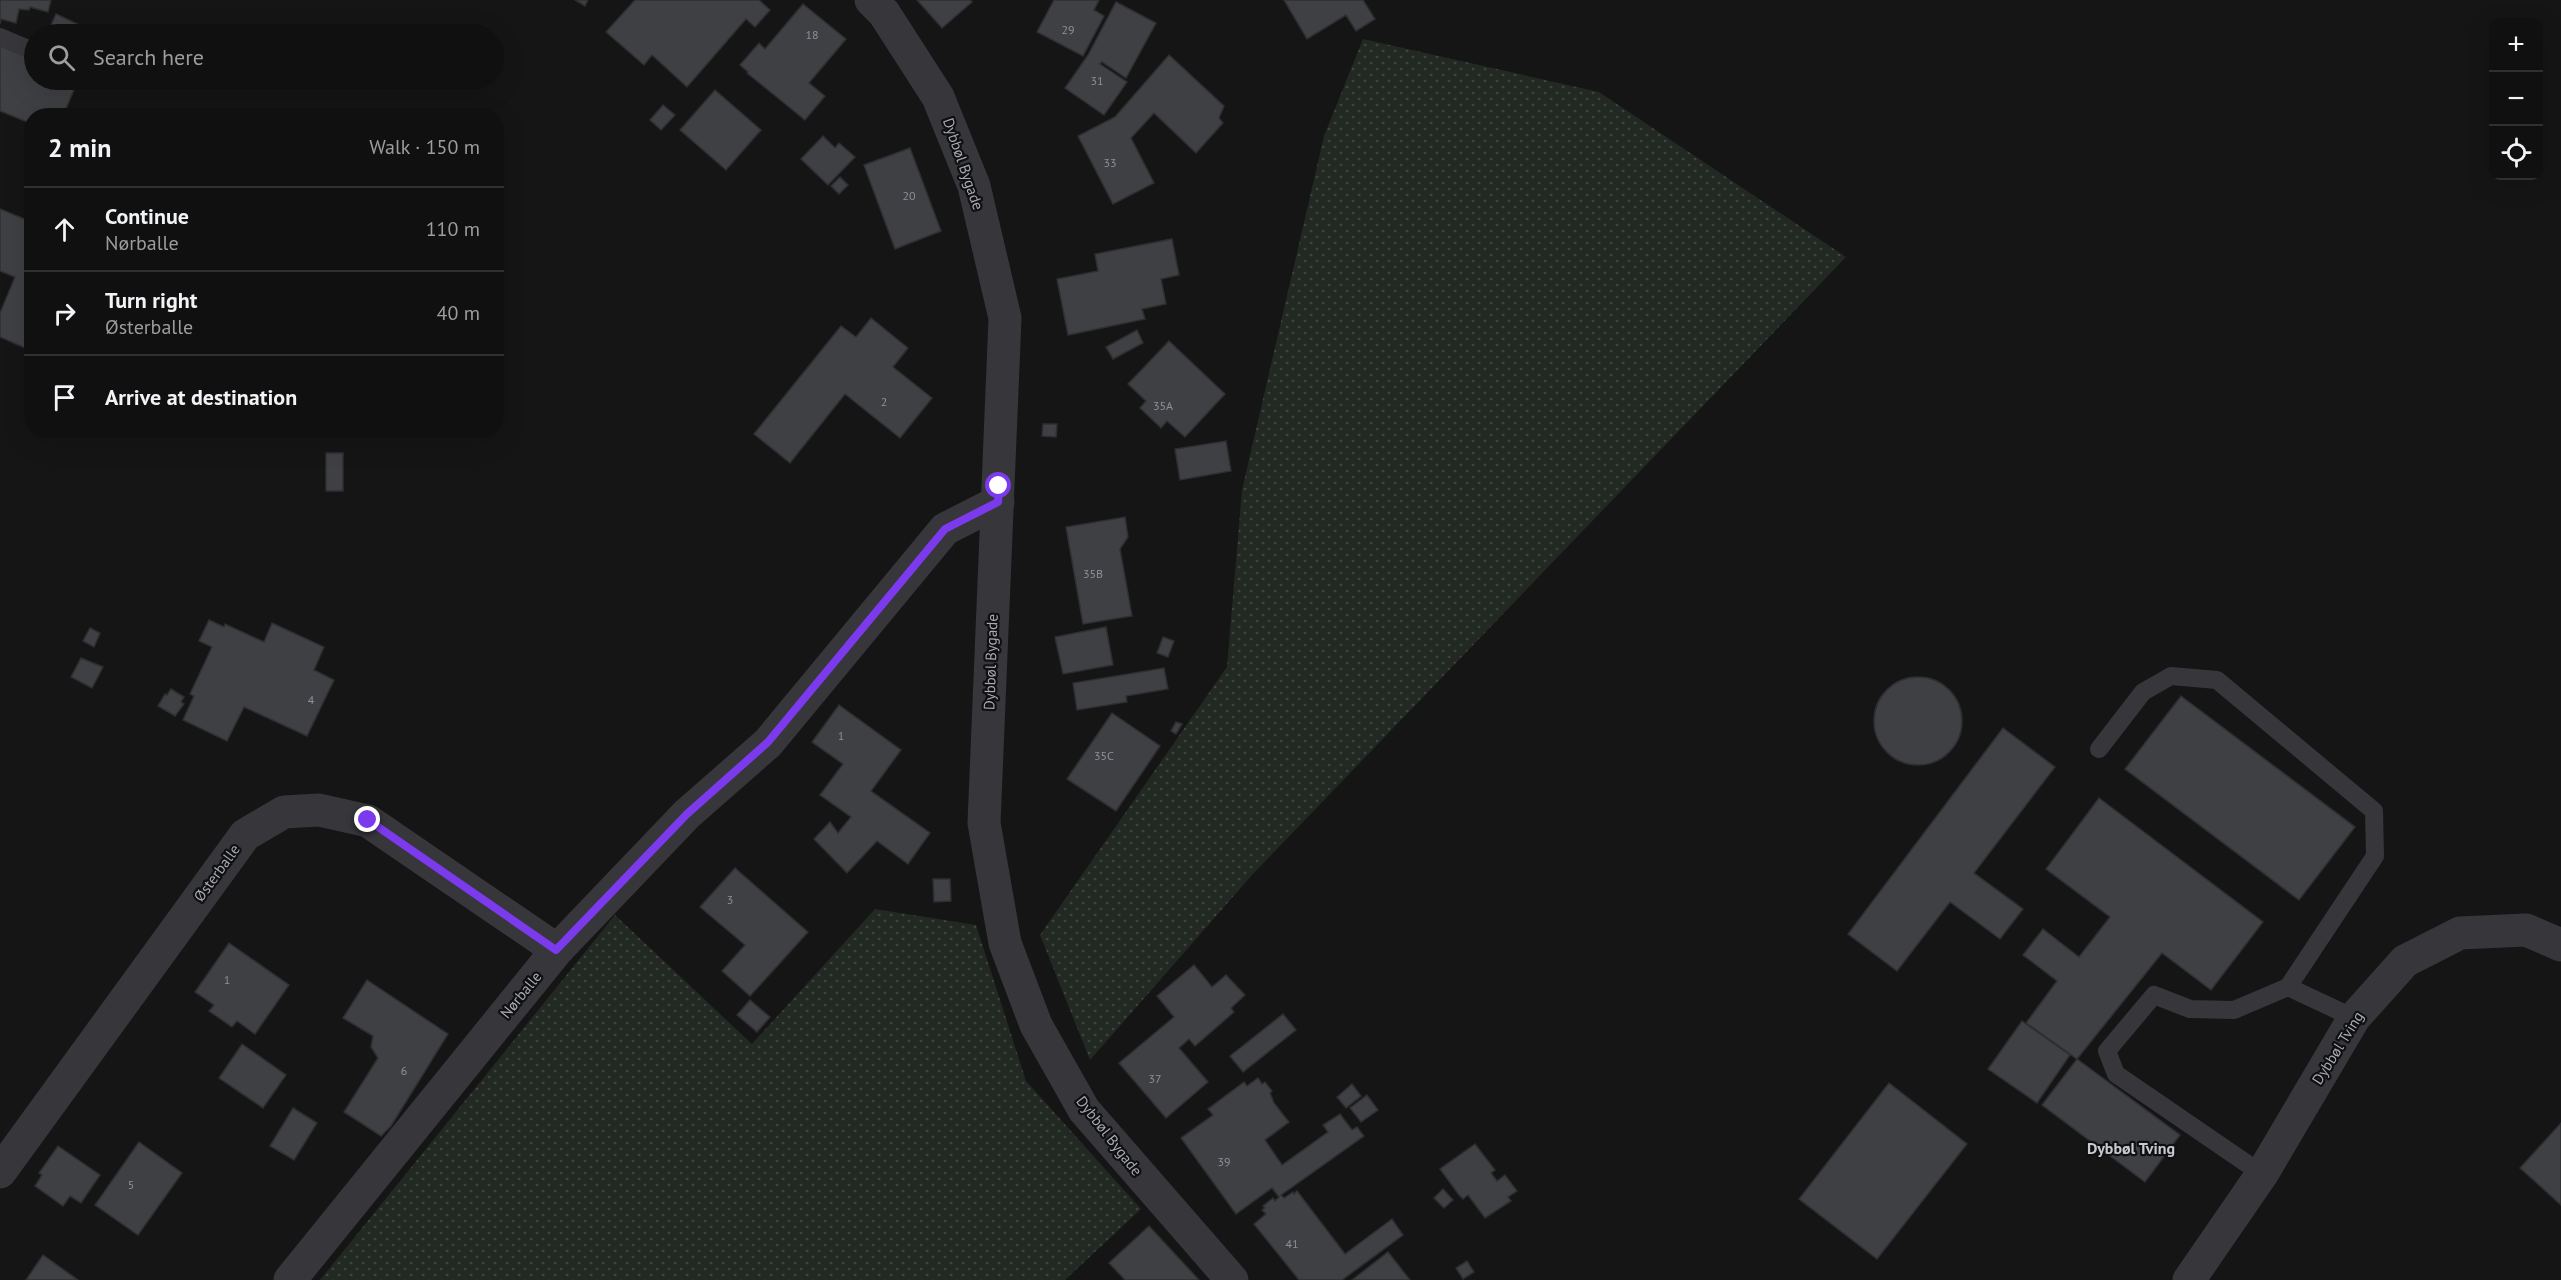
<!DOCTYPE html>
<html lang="en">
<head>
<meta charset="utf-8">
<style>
	:root { --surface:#101010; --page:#1e1e1e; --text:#f1f3f6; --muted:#9c9d9f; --line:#303030 }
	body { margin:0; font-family:"PT Sans",sans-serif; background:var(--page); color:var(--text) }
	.controls { position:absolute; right:18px; top:18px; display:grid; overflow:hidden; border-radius:12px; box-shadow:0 6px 24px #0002 }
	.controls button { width:54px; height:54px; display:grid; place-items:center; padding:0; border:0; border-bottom:2px solid var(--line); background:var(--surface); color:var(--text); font:30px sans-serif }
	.stop { position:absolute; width:18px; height:18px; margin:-14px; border:4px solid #7c3aed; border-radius:50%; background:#fff }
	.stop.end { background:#7c3aed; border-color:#fff; box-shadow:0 2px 6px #0008 }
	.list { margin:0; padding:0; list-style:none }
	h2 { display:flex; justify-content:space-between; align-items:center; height:78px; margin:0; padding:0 24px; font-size:26px }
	h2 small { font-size:20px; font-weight:400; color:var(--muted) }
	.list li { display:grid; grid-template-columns:39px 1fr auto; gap:18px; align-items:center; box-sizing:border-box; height:84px; padding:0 24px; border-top:2px solid var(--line) }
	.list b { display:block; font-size:22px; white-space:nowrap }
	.list p { margin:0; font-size:20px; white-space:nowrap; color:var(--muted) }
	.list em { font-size:20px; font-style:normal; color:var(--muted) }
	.icon { flex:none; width:33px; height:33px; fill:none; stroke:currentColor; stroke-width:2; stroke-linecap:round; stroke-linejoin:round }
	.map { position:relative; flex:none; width:2561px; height:1280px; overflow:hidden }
	.search { position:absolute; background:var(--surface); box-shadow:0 6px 24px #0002; left:24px; top:24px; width:480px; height:66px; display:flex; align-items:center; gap:15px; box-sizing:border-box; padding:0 21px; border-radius:33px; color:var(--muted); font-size:22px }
	.panel { position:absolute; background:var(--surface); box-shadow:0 6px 24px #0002; left:24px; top:108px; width:480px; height:330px; border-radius:24px }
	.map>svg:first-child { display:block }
	.grass { fill:url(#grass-dots) }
	.building { fill:#3f4043; stroke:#2f2f32; stroke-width:1.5 }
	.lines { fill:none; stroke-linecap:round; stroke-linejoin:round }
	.lane { stroke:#36363b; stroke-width:18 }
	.street { stroke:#36363b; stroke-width:33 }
	.route { stroke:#7c3aed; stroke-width:8 }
	.labels { text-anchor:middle; stroke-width:4.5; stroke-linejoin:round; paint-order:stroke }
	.number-label { font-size:12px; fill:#8d9099 }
	.street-label { font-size:15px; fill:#a7abb6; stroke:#101011 }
	.neighbourhood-label { font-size:16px; font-weight:bold; fill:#c8cad2; stroke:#101011 }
</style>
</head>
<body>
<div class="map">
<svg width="2561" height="1280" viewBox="0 0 2561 1280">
	<defs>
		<pattern id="grass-dots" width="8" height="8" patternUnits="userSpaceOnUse" patternTransform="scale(1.5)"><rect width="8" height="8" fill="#212922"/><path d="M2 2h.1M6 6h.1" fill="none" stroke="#3e4540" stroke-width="1.8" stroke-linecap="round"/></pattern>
	</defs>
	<rect width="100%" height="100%" fill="#151516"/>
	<g class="grass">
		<polygon points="1363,39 1599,92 1846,257 1252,875 1090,1060 1040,935 1227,667 1242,490 1324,136"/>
		<polygon points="875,909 976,925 1026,1081 1141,1209 1065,1280 320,1280 615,915 752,1044"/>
	</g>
	<g class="building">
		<polygon points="0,0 51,0 48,12 30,7 29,10 19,9 16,23 1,19 0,24"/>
		<polygon points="575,0 588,0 585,6"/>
		<polygon points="635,0 759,0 770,10 755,27 746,19 687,87 652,55 644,65 606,32"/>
		<polygon points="917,0 970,0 972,2 942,28"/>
		<polygon points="1054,0 1099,0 1094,10 1104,16 1083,56 1037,32"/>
		<polygon points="1284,0 1363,0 1375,19 1356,31 1346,15 1307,39"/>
		<polygon points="1116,2 1156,23 1126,78 1102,62 1100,64 1127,82 1104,115 1065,88 1088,55"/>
		<polygon points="803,4 846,39 809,83 825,96 805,120 747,73 748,72 740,65 759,43 765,49"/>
		<polygon points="56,14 86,28 83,34 47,34"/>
		<polygon points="34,43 34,80 78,80 63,116 32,116 32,124 0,111 0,45 29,57"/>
		<polygon points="494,52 499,55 494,65"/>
		<polygon points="1169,55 1224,106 1219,118 1223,123 1196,153 1154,113 1131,138 1154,183 1113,204 1078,136 1115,117"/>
		<polygon points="715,90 761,130 726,170 680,130"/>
		<polygon points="663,105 675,115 661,130 650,120"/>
		<polygon points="823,136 835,148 839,143 855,157 828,185 801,159"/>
		<polygon points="910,148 941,231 895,249 864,165"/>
		<polygon points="840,177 848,185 839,194 831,186"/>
		<polygon points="0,209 32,222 32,285 27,298 32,300 32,351 0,337 0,313 15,277 0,271"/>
		<polygon points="1172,239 1179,275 1161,279 1166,304 1142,309 1145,319 1068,335 1057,279 1098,271 1095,254"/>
		<polygon points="871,318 908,348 893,367 932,398 900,438 845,394 790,463 754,434 841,326 856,337"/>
		<polygon points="1137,330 1143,343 1113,359 1106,347"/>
		<polygon points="1169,341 1225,394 1185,437 1167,421 1161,428 1140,408 1146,401 1128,384"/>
		<polygon points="1043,424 1057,424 1056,437 1042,436"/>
		<polygon points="1226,441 1231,471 1180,480 1175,449"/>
		<rect x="326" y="453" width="17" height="38"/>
		<polygon points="1125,517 1128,537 1120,549 1132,616 1083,624 1066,527"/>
		<polygon points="209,620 224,627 225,624 264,642 272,623 324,647 314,670 334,680 307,736 244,707 227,741 183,720 194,696 190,694 212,647 199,641"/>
		<polygon points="1106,627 1113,665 1063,674 1055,637"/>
		<polygon points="90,628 100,633 94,647 83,641"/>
		<polygon points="1163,637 1174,641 1168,657 1157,653"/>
		<polygon points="81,658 103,667 92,688 71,677"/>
		<polygon points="1164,668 1168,689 1126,696 1127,702 1077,710 1073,683"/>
		<circle cx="1918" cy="721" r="44"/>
		<polygon points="171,689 184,697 181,702 184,704 175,716 158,706 165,694 167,695"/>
		<polygon points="2181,696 2355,827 2299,900 2125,769"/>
		<polygon points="839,705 901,750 871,791 930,833 908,864 877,841 847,873 814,839 830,822 838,833 851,817 820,795 843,764 812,742"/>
		<polygon points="1112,713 1160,746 1116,811 1067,779"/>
		<polygon points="1176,722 1182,724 1176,734 1171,731"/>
		<polygon points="2003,728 2055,767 1974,873 2023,909 2000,939 1950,902 1897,971 1848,934"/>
		<polygon points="2099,798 2263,922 2211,990 2162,953 2077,1059 2026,1023 2057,981 2023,955 2043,929 2079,957 2110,917 2046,869"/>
		<polygon points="735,868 808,932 750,996 722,971 745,945 700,907"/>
		<polygon points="933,879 950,879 951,901 934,902"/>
		<polygon points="229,943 289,985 255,1034 237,1021 232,1027 209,1011 214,1005 195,992"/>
		<polygon points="1194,965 1212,987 1226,975 1245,995 1231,1008 1234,1012 1195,1046 1189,1039 1179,1048 1208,1082 1166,1118 1119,1063 1174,1017 1157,996"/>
		<polygon points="367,980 448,1034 391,1126 381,1136 344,1112 378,1058 371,1047 373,1036 343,1018"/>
		<polygon points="750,1000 770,1017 757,1032 737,1015"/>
		<polygon points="1283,1014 1296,1030 1243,1072 1230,1056"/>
		<polygon points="2022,1021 2070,1055 2037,1103 1988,1069"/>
		<polygon points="242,1044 286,1075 263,1108 219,1078"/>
		<polygon points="2077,1059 2180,1135 2145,1182 2042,1105"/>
		<polygon points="1258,1078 1262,1084 1265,1082 1272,1091 1270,1093 1274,1103 1289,1122 1265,1140 1282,1165 1328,1132 1323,1125 1340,1114 1352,1130 1357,1127 1364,1136 1281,1195 1284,1198 1293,1192 1294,1194 1297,1191 1345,1254 1392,1219 1403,1235 1342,1280 1299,1280 1254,1224 1266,1214 1262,1210 1265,1208 1263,1206 1273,1198 1275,1201 1279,1197 1272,1188 1236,1214 1181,1138 1213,1115 1208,1109 1244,1082 1247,1086"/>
		<polygon points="1889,1083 1967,1144 1877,1259 1799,1199"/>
		<polygon points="1352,1084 1361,1096 1346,1108 1337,1097"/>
		<polygon points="1367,1095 1378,1110 1361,1122 1350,1108"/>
		<polygon points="293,1108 317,1123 294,1160 270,1146"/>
		<polygon points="2561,1123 2561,1205 2520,1168"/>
		<polygon points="139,1142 182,1173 138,1235 95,1205"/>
		<polygon points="1475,1144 1495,1170 1491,1173 1497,1181 1505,1175 1517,1191 1508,1197 1511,1201 1485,1218 1468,1195 1463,1199 1459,1195 1440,1169"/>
		<polygon points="58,1146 100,1175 81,1203 70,1196 63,1206 35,1186 42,1175 39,1173"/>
		<polygon points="1443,1189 1453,1200 1444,1208 1434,1198"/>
		<polygon points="1149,1226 1199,1280 1125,1280 1109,1263"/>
		<polygon points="1388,1252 1410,1280 1352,1280"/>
		<polygon points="43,1255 78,1280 26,1280"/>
		<polygon points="1467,1261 1474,1272 1463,1279 1456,1268"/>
	</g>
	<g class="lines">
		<g class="lane">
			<polyline points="0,37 26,48"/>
			<polyline points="2099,749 2143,692 2171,676 2217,680 2374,811 2375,856 2288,987 2354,1018"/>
			<polyline points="2262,1174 2116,1074 2107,1051 2154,995 2190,1009 2234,1010 2288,987"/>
		</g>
		<g class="street">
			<polyline points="871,0 884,13 938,97 974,186 1005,318 984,823 1005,943 1036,1025 1084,1110 1232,1280"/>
			<polyline points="0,1172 245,835 284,812 319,810 368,821 557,950"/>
			<polyline points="290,1280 557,950 687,814 768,743 945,529 998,502"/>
			<polyline points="2189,1280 2262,1174 2354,1018 2405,961 2460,933 2526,930 2561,945"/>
		</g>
	</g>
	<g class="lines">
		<polyline class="route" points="368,820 556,950 687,814 768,742 945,529 998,502 999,486"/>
	</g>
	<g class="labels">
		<g class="number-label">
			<text x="1068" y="34">29</text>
			<text x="812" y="39">18</text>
			<text x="1097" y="85">31</text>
			<text x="1110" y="167">33</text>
			<text x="909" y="200">20</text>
			<text x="884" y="406">2</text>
			<text x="1163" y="410">35A</text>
			<text x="1093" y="578">35B</text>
			<text x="311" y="704">4</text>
			<text x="841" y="740">1</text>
			<text x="1104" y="760">35C</text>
			<text x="730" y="904">3</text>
			<text x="227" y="984">1</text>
			<text x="404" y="1075">6</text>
			<text x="1155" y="1083">37</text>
			<text x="1224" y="1166">39</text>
			<text x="131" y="1189">5</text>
			<text x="1292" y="1248">41</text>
		</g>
		<g class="street-label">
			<text transform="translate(963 164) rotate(71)" y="5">Dybbøl Bygade</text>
			<text transform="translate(991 662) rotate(-88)" y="5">Dybbøl Bygade</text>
			<text transform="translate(217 873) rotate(-54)" y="5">Østerballe</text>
			<text transform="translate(521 995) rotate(-51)" y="5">Nørballe</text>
			<text transform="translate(2338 1048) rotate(-58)" y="5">Dybbøl Tving</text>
			<text transform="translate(1109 1136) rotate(52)" y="5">Dybbøl Bygade</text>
		</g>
		<g class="neighbourhood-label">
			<text x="2131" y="1154">Dybbøl Tving</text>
		</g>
	</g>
</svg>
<div class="controls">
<button>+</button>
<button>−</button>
<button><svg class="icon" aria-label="locate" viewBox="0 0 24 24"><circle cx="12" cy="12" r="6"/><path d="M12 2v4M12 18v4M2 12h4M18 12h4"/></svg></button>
</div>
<div class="stop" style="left:999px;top:486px"></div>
<div class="stop end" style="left:368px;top:820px"></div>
<div class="search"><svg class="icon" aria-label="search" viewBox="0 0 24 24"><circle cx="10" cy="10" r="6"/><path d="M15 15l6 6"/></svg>Search here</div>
<section class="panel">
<h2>2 min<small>Walk · 150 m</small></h2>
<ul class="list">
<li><svg class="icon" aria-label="ahead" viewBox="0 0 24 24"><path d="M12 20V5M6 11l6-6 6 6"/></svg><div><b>Continue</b><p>Nørballe</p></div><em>110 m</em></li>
<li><svg class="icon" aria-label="right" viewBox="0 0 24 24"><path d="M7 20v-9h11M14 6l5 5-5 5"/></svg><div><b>Turn right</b><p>Østerballe</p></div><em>40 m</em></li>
<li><svg class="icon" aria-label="arrive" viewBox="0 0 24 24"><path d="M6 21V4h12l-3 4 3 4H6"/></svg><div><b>Arrive at destination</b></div></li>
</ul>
</section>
</div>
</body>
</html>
